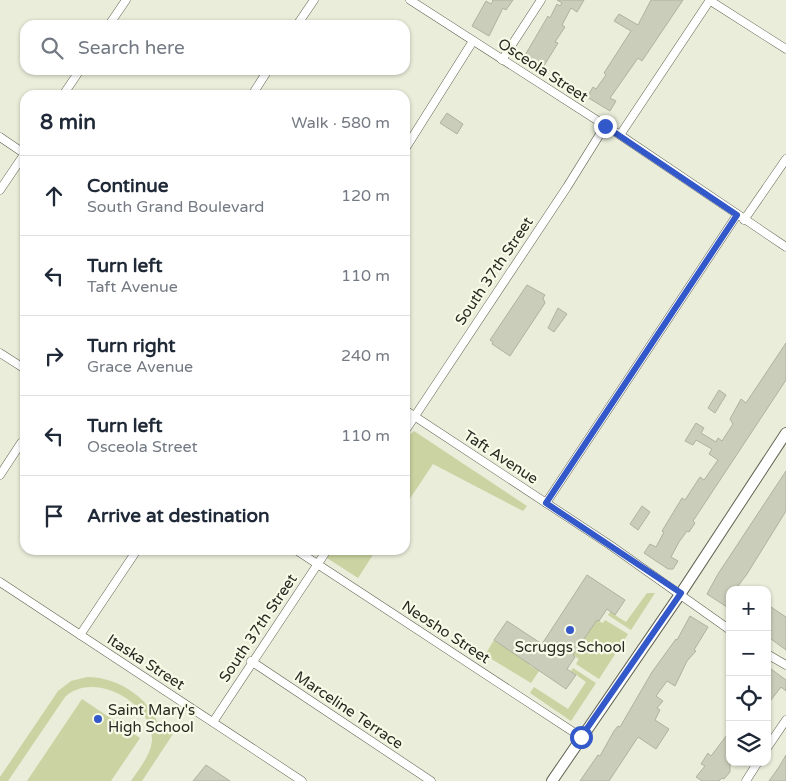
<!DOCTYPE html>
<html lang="en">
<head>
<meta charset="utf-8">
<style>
	:root { --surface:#fff; --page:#f6f6f7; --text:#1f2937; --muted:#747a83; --line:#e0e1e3 }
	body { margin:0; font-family:"Varela Round",sans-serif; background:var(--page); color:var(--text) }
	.controls { position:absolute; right:15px; bottom:15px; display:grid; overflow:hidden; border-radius:10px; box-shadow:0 1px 4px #0004 }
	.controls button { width:45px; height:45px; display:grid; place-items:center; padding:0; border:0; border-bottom:1px solid var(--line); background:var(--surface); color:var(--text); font:25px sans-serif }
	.stop { position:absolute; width:15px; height:15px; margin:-11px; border:4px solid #3358c9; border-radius:50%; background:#fff }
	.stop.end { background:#3358c9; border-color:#fff; box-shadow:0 1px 5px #0008 }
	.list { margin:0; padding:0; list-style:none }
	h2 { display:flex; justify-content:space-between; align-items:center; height:65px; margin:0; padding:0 20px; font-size:21px }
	h2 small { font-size:16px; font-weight:400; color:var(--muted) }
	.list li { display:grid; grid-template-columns:32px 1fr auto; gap:15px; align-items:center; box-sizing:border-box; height:80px; padding:0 20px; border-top:1px solid var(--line) }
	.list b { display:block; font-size:19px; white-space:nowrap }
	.list p { margin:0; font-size:16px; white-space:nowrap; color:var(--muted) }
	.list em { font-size:16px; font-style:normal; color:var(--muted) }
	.icon { flex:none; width:28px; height:28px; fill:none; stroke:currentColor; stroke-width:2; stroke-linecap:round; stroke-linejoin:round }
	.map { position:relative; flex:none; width:786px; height:781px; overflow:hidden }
	.search { position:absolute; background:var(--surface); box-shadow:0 1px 4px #0004; left:20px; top:20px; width:390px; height:55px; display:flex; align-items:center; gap:12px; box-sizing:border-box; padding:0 18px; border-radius:15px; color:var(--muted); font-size:19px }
	.panel { position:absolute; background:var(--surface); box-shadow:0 1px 4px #0004; left:20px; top:90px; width:390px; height:465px; border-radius:15px }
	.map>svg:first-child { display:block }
	.green { fill:#cad3a1 }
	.building { fill:#cacdba; stroke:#aeb29f }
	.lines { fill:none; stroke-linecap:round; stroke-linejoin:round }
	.street-casing { stroke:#616553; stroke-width:9 }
	.secondary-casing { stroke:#616553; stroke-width:12 }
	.street { stroke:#fff; stroke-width:8 }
	.secondary { stroke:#fff; stroke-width:10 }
	.route { stroke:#3358c9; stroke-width:6 }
	.poi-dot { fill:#3358c9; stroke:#f6fae6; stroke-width:2 }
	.labels { text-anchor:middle; stroke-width:4.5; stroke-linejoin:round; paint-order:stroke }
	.street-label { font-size:15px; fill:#282922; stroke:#f6fae6 }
	.poi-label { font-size:15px; fill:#282922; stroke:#f6fae6 }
</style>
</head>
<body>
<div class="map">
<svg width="786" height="781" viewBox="0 0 786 781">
	<rect width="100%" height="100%" fill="#e9edd9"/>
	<g class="green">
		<polygon points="414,431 527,506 523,511 433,464 405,506 405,439"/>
		<polygon points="332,550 376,550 358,578 327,558"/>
		<polygon points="647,593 655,593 631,630 608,615 610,612 626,622"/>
		<polygon points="597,620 603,623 605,620 628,634 599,679 576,664 579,659 573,655"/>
		<polygon points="494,640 524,660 531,661 529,665 539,671 531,683 485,655"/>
		<polygon points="573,668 596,683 571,721 530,693 534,687 568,709 586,682 571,671"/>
		<path d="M87 677C120 677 155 701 161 734L165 729 173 734 142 781H131C139 769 151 755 152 740 153 702 93 670 65 697L8 781H0V777L58 691 71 681Z"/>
		<polygon points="82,699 140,738 111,781 27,781"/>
	</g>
	<g class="building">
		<polygon points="492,0 513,0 506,10 503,8 489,36 472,26 486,1 491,4 493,1"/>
		<polygon points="557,0 584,0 577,12 571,8 562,25 565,27 555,42 558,43 542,69 524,57 548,16 550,18 557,4 560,6 562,3"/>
		<polygon points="651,0 683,0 642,61 638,58 610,98 616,101 610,111 587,97 593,87 596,89 606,75 604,73 631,31 614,21 619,14 638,25"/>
		<polygon points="447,113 463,124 457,134 440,123"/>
		<polygon points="527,285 545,295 543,298 545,303 510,356 492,344 493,342 490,340"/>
		<polygon points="558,308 567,314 554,332 548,328"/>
		<polygon points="786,343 786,380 693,521 695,523 689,532 687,531 679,542 671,557 678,561 673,569 668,569 644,553 650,544 656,547 664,532 662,531 682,498 685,500 700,477 704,480 718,460 709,454 712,449 696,440 693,445 685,441 696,423 704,428 701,433 716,442 718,438 722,441 733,424 730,419 741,399 746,403"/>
		<polygon points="719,390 726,395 715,413 708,408"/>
		<polygon points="786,471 786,511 747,574 735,590 730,590 730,609 707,594 718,574"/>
		<polygon points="642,506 650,512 638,530 630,524"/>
		<polygon points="587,575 625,600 615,615 607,609 599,621 597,620 573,655 575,657 567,669 576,675 566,689 494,640 507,621 542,644"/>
		<polygon points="771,607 786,617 786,650 767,636 767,614"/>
		<polygon points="690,616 708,627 694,650 696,651 687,661 675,686 667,681 656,696 663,701 657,708 660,710 655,720 669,729 656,749 638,737 609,781 580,781 598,755 600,756 614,731 618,726 620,727 652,672 676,639 677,640"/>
		<polygon points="771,669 786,680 786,691 781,687 767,705 767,675"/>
		<polygon points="730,731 730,772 724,779 722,778 719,781 702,781 696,777 705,766 701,764 708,753 711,756"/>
		<polygon points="786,755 786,781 769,781 779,767"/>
		<polygon points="206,765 230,781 193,781"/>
	</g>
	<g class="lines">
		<defs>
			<g id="street">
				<polyline points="410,0 620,135 786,247"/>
				<polyline points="709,0 786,49"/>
				<polyline points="109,25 126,0"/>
				<polyline points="297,25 314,0"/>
				<polyline points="502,60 541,0"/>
				<polyline points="63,95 80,70"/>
				<polyline points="252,95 268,70"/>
				<polyline points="620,135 710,0"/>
				<polyline points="0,137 25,154"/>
				<polyline points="405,149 473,41"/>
				<polyline points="0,190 25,153"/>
				<polyline points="744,220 786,159"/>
				<polyline points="0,353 25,369"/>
				<polyline points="405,410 610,545 730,630"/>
				<polyline points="405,431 567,187 605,126"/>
				<polyline points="0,475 21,443"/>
				<polyline points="546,503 737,215"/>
				<polyline points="296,550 581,737"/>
				<polyline points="0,582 302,781"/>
				<polyline points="80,635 137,550"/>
				<polyline points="767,654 786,665"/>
				<polyline points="251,661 431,781"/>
				<polyline points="213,722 327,550"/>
				<polyline points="767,748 786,720"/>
				<polyline points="746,781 758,762"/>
			</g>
			<polyline id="secondary" points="552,781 681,593 786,433"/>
		</defs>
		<use href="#street" class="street-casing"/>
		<use href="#secondary" class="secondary-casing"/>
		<use href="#street" class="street"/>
		<use href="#secondary" class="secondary"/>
	</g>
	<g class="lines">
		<polyline class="route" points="581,737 681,593 546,503 737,215 605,126"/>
	</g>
	<g class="poi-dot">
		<circle cx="570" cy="630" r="5"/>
		<circle cx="98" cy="719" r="5"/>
	</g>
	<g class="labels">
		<g class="street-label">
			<text transform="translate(543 70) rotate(33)" y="5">Osceola Street</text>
			<text transform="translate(494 271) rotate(-56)" y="5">South 37th Street</text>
			<text transform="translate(501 457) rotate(33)" y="5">Taft Avenue</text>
			<text transform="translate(258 628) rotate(-56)" y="5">South 37th Street</text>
			<text transform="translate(446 632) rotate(33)" y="5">Neosho Street</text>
			<text transform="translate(146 662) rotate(33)" y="5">Itaska Street</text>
			<text transform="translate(349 710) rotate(34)" y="5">Marceline Terrace</text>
		</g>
		<g class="poi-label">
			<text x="570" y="652">Scruggs School</text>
			<text x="108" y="715" text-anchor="start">Saint Mary's<tspan x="108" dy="17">High School</tspan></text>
		</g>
	</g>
</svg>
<div class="controls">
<button>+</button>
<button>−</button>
<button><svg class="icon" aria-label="locate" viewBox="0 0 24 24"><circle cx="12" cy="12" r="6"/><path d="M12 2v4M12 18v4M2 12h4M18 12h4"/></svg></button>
<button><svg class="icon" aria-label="layers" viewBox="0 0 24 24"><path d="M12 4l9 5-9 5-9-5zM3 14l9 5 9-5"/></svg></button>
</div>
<div class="stop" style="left:581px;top:737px"></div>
<div class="stop end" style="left:605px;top:126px"></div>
<div class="search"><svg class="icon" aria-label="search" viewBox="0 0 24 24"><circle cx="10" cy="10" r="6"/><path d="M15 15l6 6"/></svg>Search here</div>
<section class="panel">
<h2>8 min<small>Walk · 580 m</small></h2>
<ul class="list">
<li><svg class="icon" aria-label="ahead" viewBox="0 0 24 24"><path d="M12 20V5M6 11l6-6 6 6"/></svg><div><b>Continue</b><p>South Grand Boulevard</p></div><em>120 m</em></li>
<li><svg class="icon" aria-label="left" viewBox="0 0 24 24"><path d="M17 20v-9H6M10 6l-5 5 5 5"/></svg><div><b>Turn left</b><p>Taft Avenue</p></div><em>110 m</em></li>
<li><svg class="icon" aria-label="right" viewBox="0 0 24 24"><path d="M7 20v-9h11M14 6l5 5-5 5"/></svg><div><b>Turn right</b><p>Grace Avenue</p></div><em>240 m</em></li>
<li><svg class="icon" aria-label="left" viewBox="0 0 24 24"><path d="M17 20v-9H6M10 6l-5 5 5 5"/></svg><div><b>Turn left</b><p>Osceola Street</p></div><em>110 m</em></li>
<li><svg class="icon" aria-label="arrive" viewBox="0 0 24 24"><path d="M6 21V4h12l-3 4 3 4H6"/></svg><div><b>Arrive at destination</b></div></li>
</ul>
</section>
</div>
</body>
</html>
